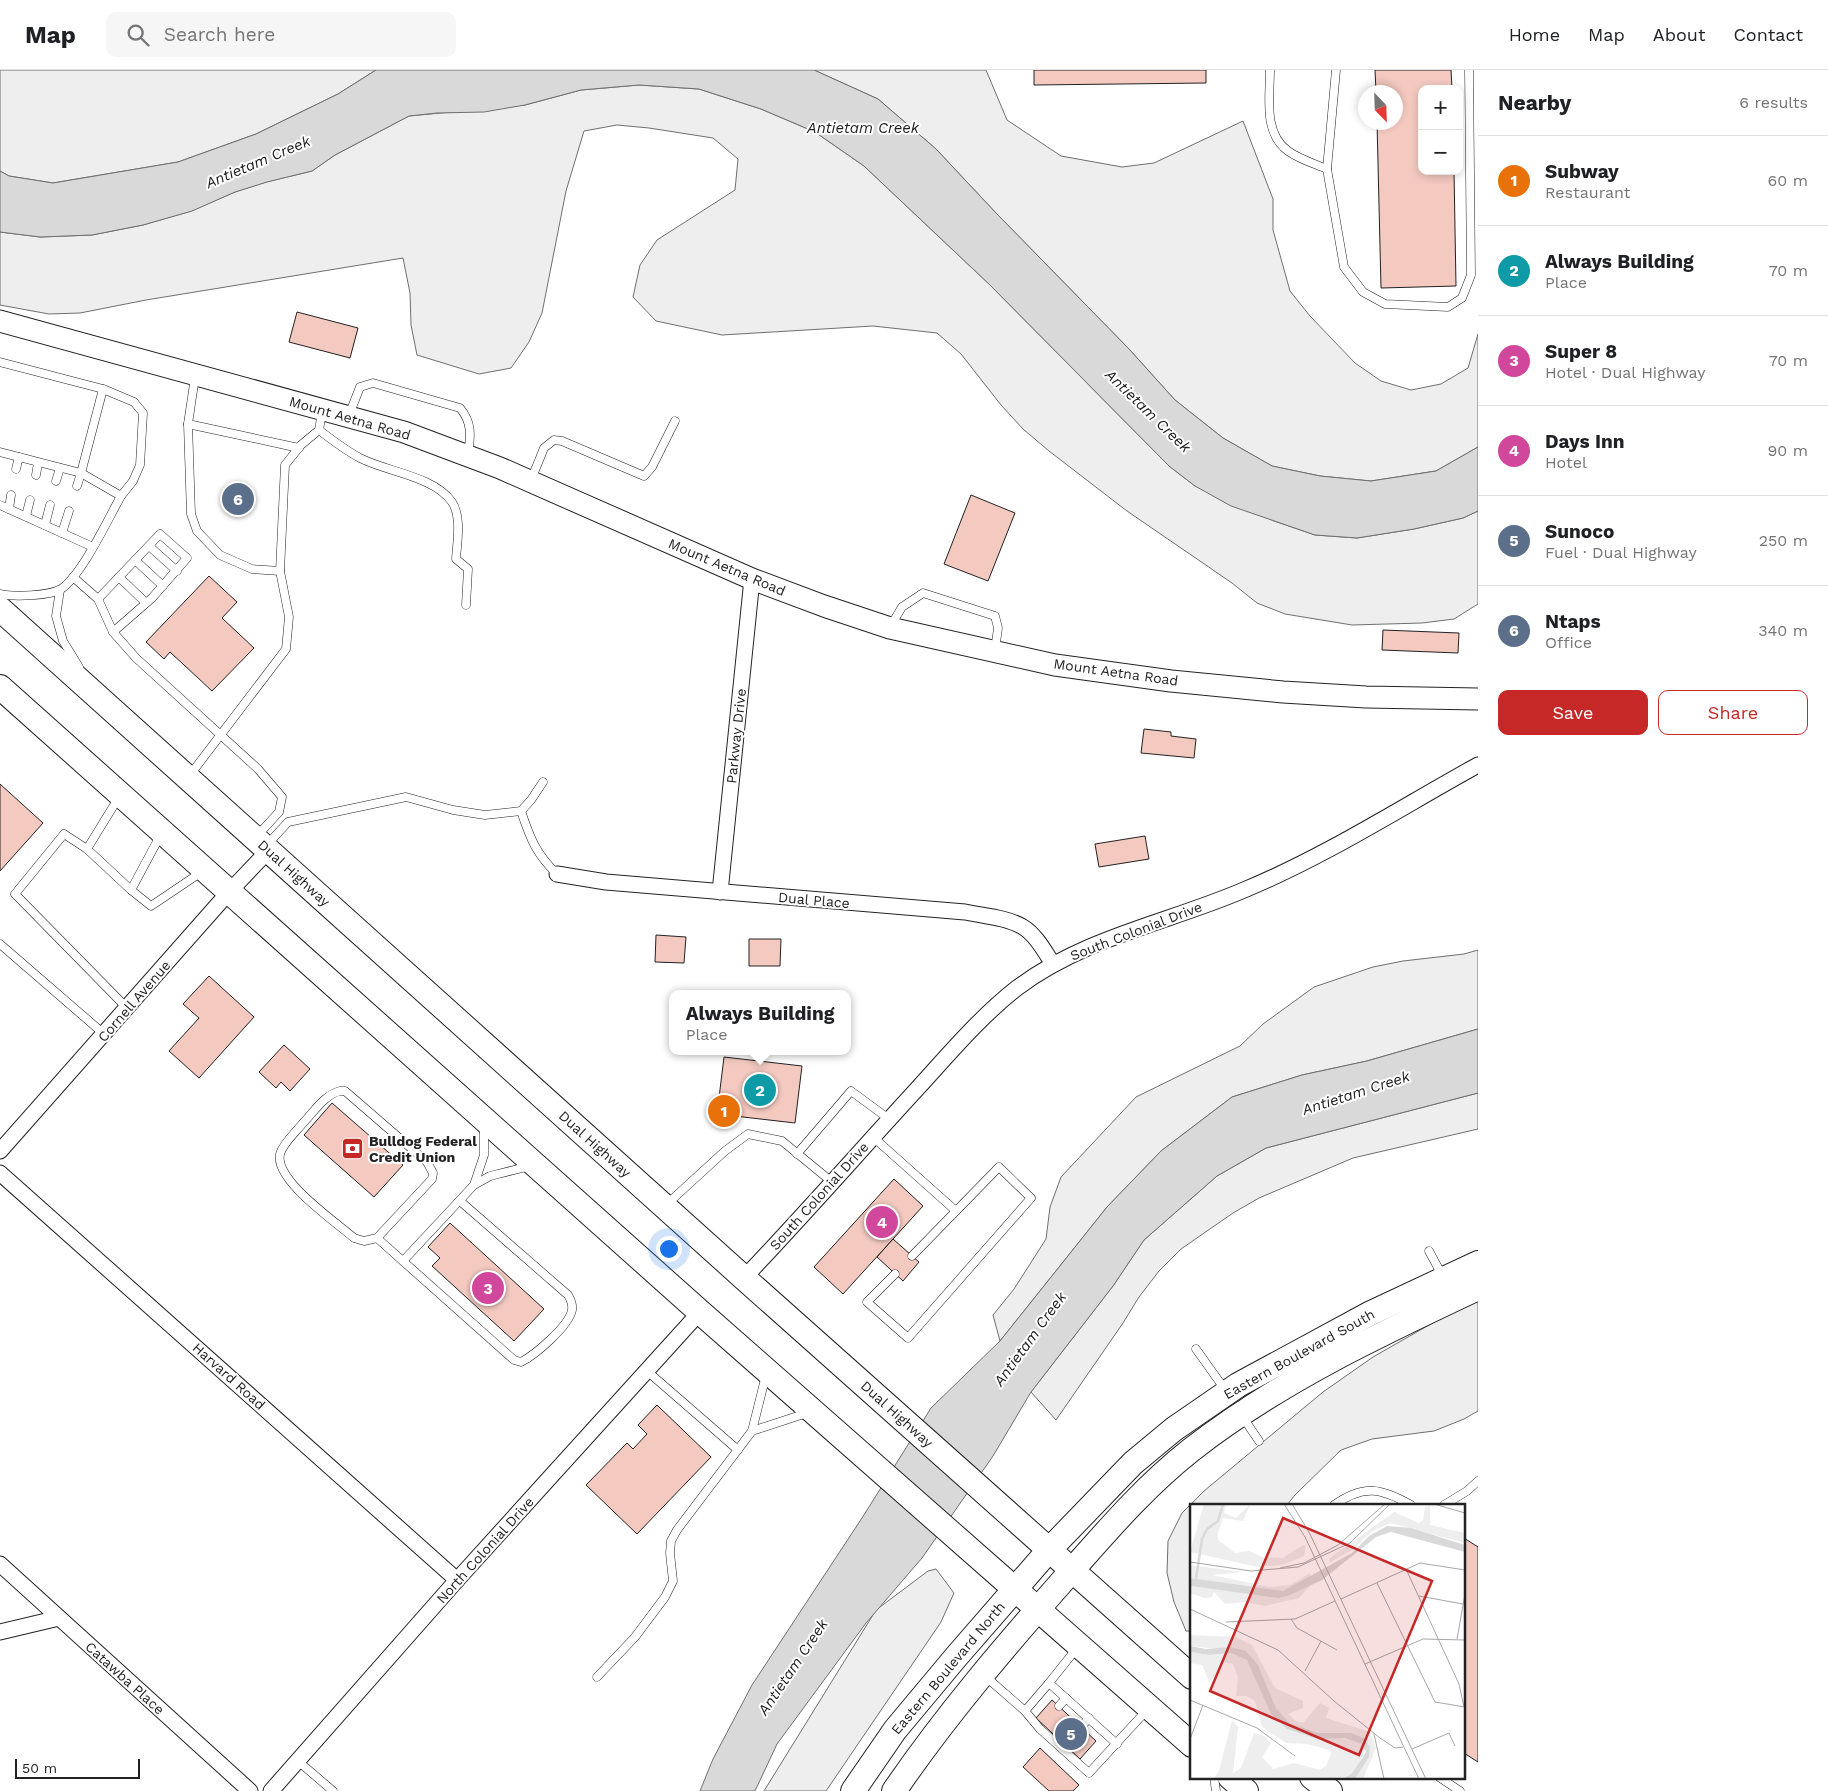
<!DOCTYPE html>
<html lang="en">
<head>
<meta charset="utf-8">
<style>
	:root { --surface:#fff; --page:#f6f6f6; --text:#202124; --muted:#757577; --line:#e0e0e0; --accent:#c62828 }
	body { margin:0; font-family:"Work Sans",sans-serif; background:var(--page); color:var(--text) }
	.controls { position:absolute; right:15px; top:15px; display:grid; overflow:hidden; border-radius:10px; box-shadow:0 2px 8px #0003 }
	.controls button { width:45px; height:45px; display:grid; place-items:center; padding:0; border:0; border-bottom:1px solid var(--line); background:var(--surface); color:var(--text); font:25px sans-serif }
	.compass { position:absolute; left:1358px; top:15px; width:45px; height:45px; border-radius:50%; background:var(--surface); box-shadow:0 2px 8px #0003; rotate:157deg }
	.scale { position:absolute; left:15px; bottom:12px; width:125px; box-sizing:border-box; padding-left:5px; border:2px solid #222; border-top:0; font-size:14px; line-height:18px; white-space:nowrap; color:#222; -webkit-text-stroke:4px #fff; paint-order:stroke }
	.you { position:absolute; left:668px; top:1178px; width:18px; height:18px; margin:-12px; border:4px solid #fff; border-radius:50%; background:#1a73e8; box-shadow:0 0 0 8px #1a73e833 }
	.badge { display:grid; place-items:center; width:32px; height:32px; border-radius:50%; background:var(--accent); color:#fff; font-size:16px; font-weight:700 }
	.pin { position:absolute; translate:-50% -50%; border:2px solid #fff; box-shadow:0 1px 5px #0006 }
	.popup { position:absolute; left:669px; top:920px; width:182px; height:65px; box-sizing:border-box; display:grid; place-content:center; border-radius:10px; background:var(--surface); filter:drop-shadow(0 1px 4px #0005); font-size:16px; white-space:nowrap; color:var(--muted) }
	.popup b { font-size:19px; color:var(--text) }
	.popup::after { content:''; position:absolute; left:50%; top:100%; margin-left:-10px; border:10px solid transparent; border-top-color:var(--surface) }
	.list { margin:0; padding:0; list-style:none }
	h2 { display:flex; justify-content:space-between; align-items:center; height:65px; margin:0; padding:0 20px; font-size:21px }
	h2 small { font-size:16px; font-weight:400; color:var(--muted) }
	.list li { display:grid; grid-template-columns:32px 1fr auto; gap:15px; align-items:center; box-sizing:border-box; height:90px; padding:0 20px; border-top:1px solid var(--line) }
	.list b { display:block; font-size:19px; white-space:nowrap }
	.list p { margin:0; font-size:16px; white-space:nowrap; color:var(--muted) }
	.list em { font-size:16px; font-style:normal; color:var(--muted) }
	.actions { display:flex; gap:10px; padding:15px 20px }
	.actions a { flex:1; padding:11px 0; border:1px solid var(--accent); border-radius:10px; text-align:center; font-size:18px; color:var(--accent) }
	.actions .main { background:var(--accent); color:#fff }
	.icon { flex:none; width:28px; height:28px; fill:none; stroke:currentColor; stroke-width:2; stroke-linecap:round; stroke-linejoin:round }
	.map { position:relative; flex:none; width:1478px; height:1721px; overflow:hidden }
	header { display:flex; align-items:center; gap:30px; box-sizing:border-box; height:70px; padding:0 25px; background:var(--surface); border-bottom:1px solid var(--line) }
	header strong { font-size:24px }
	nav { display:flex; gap:28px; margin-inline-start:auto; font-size:18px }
	.search { width:350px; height:45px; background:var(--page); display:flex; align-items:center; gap:12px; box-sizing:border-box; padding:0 18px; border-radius:10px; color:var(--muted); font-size:19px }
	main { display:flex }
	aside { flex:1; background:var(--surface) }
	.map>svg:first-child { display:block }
	.green { fill:#eee; stroke:#6f6f6f }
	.water { fill:#d9d9d9; stroke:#6f6f6f }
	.building { fill:#f3c9c0; stroke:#222 }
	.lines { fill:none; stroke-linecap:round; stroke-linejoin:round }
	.lane-casing { stroke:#222; stroke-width:9 }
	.street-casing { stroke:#222; stroke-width:17 }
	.secondary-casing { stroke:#222; stroke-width:23 }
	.primary-casing { stroke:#222; stroke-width:26 }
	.lane { stroke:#fff; stroke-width:8 }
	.street { stroke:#fff; stroke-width:15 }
	.secondary { stroke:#fff; stroke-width:21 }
	.primary { stroke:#fff; stroke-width:24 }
	.labels { text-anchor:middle; stroke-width:4; stroke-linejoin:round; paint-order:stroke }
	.street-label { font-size:14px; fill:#222; stroke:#fff }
	.poi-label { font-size:14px; font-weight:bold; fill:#222; stroke:#fff; text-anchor:start }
	.water-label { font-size:15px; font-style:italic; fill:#222; stroke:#fff }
	.inset-river { fill:none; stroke:#d9d9d9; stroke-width:2.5 }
	.inset-road { fill:none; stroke:#a7a7a7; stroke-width:1 }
	.view { fill:#c62828; fill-opacity:0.15; stroke:#c62828; stroke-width:2.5 }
	.inset-edge { fill:none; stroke:#222; stroke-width:2.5 }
</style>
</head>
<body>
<header>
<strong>Map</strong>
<div class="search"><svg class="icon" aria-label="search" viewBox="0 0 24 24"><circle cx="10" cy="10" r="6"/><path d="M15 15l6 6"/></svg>Search here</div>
<nav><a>Home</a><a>Map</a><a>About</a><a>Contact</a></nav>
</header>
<main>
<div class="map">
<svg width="1478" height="1721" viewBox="0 0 1478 1721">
	<rect width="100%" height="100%" fill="#fff"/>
	<g class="green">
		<polygon points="0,0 376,0 338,24 256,64 178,92 53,113 9,106 0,101"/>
		<polygon points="814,0 986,0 1007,50 1061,86 1122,97 1154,93 1243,51 1273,129 1273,160 1290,221 1310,246 1355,293 1381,311 1411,320 1441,314 1468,298 1478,264 1478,377 1436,401 1371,411 1320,406 1272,396 1223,368 1175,330 1129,279 996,143 936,79 878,29"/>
		<polygon points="639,15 699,19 761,39 815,62 864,96 990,215 1169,396 1195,416 1274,451 1315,465 1357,468 1414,459 1463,448 1478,441 1478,534 1454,549 1422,553 1352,555 1285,544 1257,533 1232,513 1127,441 1049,381 1023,359 1001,335 961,284 937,263 873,256 722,265 656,251 633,227 640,195 657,170 735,120 738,89 713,68 649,58 617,55 584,61 566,121 542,243 529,272 511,298 479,304 417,285 411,255 410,223 403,188 146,230 80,243 49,244 0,235 0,162 40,167 92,165 143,155 191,141 235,122 266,112 312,101 335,85 409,46 525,35 581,20"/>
		<polygon points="1478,880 1478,959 1367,991 1302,1005 1232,1027 1161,1081 1107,1137 1000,1271 993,1245 1014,1219 1046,1169 1050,1137 1061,1107 1136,1027 1240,976 1263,954 1314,917 1373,897 1403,891 1464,884"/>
		<polygon points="1478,1023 1478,1059 1353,1088 1259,1128 1233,1143 1181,1179 1159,1201 1139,1227 1123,1253 1056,1350 1031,1322 1113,1216 1144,1170 1217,1106 1266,1078"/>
		<polygon points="1478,1231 1478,1341 1464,1349 1434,1361 1372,1369 1341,1380 1295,1425 1287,1435 1192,1435 1192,1561 1186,1561 1174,1532 1167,1503 1168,1471 1182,1443 1204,1421 1323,1322 1373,1287 1457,1239"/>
		<polygon points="936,1499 954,1523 941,1552 826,1721 764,1721 876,1540 928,1501"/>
	</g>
	<g class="water">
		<polygon points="376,0 814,0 878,29 936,79 996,143 1129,279 1175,330 1223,368 1272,396 1320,406 1371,411 1436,401 1478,377 1478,441 1463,448 1414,459 1357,468 1315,465 1231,436 1195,416 1169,396 990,215 864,96 815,62 761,39 699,19 639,15 581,20 525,35 484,42 437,43 409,46 335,85 312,101 267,112 235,122 192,141 143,155 92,165 40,167 0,162 0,101 9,106 53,113 178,92 256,64 338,24"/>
		<polygon points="1478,959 1478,1023 1266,1078 1217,1106 1144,1170 1113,1216 1031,1322 993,1386 922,1488 866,1553 777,1674 755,1721 700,1721 713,1689 752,1615 862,1448 931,1338 1000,1271 1107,1137 1161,1081 1232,1027 1302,1005 1367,991"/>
	</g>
	<g class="building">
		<polygon points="1034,0 1206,0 1206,13 1034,15"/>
		<polygon points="1375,0 1451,0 1452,19 1422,19 1422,101 1454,101 1456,216 1381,218 1377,52 1396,52 1396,22 1376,22"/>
		<polygon points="297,242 358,258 350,288 289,272"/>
		<polygon points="971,425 1015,443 988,511 944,494"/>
		<polygon points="209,506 237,532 222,548 254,578 212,621 170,582 164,589 146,572"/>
		<polygon points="1383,560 1459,563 1458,583 1382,580"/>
		<polygon points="1144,659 1171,662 1171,666 1196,669 1194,688 1141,683"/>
		<polygon points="0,714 43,753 0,801"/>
		<polygon points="1145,766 1149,789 1099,797 1095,774"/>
		<polygon points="656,865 686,867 684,893 655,892"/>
		<polygon points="749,869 781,869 780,896 749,896"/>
		<polygon points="209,906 254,947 199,1008 169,981 199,948 183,934"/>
		<polygon points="284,975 310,999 290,1021 281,1012 276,1018 259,1002"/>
		<polygon points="724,987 802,996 795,1053 717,1044"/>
		<polygon points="332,1033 403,1095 374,1127 304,1065"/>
		<polygon points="894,1109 923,1136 843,1224 814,1197"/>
		<polygon points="450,1153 544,1239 514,1271 432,1196 440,1188 428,1177"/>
		<polygon points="893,1169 919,1192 903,1211 877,1187"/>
		<polygon points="657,1335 711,1387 637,1464 586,1415 627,1373 633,1379 647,1364 638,1355"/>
		<polygon points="1464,1468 1478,1477 1478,1692 1464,1683"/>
		<polygon points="1052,1630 1096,1671 1080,1689 1036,1648"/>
		<polygon points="1040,1678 1079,1715 1073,1721 1049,1721 1023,1697"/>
	</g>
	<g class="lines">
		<defs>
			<g id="lane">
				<path d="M1270 0C1270 27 1263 63 1288 81 1299 89 1315 94 1327 99"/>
				<polyline points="1336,0 1327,99 1344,197 1363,222 1385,234 1448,237 1462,228 1471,205 1469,0"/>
				<polyline points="0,292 103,319 134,332 143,343 140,395 133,411 121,426"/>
				<polyline points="195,307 188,354 299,378"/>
				<path d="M349 345 360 317 373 313 460 338C472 352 471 366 468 384"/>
				<polyline points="188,354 191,444 197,461 220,485 252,499 280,501"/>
				<path d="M319 360C332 370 345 380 360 388 387 402 434 406 452 432 462 447 457 473 456 489L468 499 466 535"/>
				<polyline points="0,382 81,403 103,319"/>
				<polyline points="16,399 19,387"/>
				<polyline points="36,405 38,393"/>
				<polyline points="531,410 544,378 554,370 562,371 644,406 652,397 675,351"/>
				<polyline points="56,411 60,398"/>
				<polyline points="0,435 93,477"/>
				<polyline points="9,439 11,425"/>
				<polyline points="26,446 30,430"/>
				<polyline points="45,455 50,435"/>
				<polyline points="62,463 69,441"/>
				<polyline points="149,476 177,501"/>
				<polyline points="135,490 163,516"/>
				<polyline points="73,507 98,529 113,562 136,588 258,699 282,727 279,742 256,767"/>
				<polyline points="119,507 146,533"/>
				<polyline points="60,520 56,546 63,571 79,597"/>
				<path d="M0 524C14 527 49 526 61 519 82 505 108 449 121 426L81 403 77 416"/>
				<polyline points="98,529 160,464 187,488 152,528 113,562"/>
				<polyline points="890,557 902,537 923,523 995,546 998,558 995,580"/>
				<polyline points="190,705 286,579 289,547 280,501 285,395 301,375 319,360 322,342"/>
				<path d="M521 741C530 768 536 784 557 804"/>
				<polyline points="266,776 288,752 406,727 453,740 485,745 521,741 531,730 543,712"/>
				<polyline points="87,779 119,727"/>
				<polyline points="131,820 161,764"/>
				<polyline points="0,874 104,964"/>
				<polyline points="127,938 15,824 64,764 87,779 131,820 151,836 203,801"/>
				<path d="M340 1021H345L427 1092 433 1103 432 1109 377 1168 364 1171 354 1168C336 1152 274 1110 280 1084 283 1073 296 1062 303 1053 314 1042 324 1025 340 1021Z"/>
				<polyline points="873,1067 956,1141"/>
				<polyline points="797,1084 851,1021 889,1049"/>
				<polyline points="474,1115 484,1085 484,1056"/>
				<polyline points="666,1135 725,1081 748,1064 782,1071 832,1112"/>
				<path d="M377 1168 514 1290 521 1292C535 1285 569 1256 572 1240 573 1234 571 1230 568 1225L460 1131"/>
				<polyline points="1429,1181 1443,1207"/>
				<polyline points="403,1191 474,1115 490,1106 530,1096"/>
				<polyline points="895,1204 867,1232 908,1268 1031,1128 999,1097 912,1186"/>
				<polyline points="1196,1279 1226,1321"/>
				<polyline points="647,1301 738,1380"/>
				<polyline points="1242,1346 1259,1371"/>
				<polyline points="752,1361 810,1342"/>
				<path d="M1334 1435C1364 1414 1381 1418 1411 1435"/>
				<polyline points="1444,1435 1467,1421 1478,1411"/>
				<polyline points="1077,1578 1049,1613 1117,1674"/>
				<polyline points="985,1606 1025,1641 1040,1659 1089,1703 1147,1640"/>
				<polyline points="597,1607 635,1567 665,1527 673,1511 670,1483 671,1471 677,1460 752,1361 766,1305"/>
				<polyline points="1059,1636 1066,1628"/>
				<polyline points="1025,1641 1049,1613"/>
				<polyline points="1081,1657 1089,1648"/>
				<polyline points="298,1691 333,1721"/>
				<polyline points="1214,1707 1216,1721"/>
				<polyline points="1439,1707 1460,1721"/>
			</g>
			<g id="street">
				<path d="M557 804 606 812 965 842C983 846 1006 847 1023 857 1036 865 1045 882 1053 894"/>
				<polyline points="720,822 752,509"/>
				<polyline points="0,1081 229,822 268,781"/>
				<polyline points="0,1103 457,1510"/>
				<path d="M744 1208C803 1146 859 1082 917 1019 949 984 980 947 1017 918 1085 867 1167 853 1244 820 1326 786 1400 738 1478 695"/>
				<polyline points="0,1494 250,1721"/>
				<polyline points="0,1562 59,1548"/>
				<polyline points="271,1721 457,1510 700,1242"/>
			</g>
			<polyline id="secondary" points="0,251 404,362 500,398 752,509 824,536 890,558 1055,595 1171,611 1283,622 1366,627 1478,629"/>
			<g id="primary">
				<polyline points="0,539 744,1208 1192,1607"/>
				<polyline points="0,617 700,1242 1192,1675"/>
				<polyline points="1230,1707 1246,1721"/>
				<polyline points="1312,1707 1330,1721"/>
				<polyline points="853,1721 895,1660 956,1587 1049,1480 1133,1393 1174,1359 1238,1315 1371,1243 1478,1193"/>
				<path d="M894 1721C946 1645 1006 1575 1067 1506 1106 1462 1144 1417 1191 1380 1278 1312 1378 1265 1478 1218"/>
			</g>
		</defs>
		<use href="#lane" class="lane-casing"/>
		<use href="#street" class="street-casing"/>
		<use href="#secondary" class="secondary-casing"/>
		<use href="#primary" class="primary-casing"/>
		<use href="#lane" class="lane"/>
		<use href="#street" class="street"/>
		<use href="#secondary" class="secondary"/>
		<use href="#primary" class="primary"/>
	</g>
	<defs>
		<symbol id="bank-square" viewBox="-11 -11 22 22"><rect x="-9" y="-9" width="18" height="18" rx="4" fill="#c62828" stroke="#fff"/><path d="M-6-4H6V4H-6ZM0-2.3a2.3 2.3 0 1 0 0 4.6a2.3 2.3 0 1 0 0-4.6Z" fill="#fff"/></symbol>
	</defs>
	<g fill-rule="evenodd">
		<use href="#bank-square" x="340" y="1066" width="25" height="25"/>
	</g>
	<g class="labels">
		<g class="street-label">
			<text transform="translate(350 348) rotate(16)" y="5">Mount Aetna Road</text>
			<text transform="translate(727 497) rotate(23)" y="5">Mount Aetna Road</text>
			<text transform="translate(1116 602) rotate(8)" y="5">Mount Aetna Road</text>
			<text transform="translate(736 666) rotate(-84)" y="5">Parkway Drive</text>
			<text transform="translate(294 803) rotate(42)" y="5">Dual Highway</text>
			<text transform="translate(814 830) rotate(5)" y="5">Dual Place</text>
			<text transform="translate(1136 861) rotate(-21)" y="5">South Colonial Drive</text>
			<text transform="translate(134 931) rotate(-49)" y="5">Cornell Avenue</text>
			<text transform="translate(595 1074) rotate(42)" y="5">Dual Highway</text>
			<text transform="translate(819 1126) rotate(-48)" y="5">South Colonial Drive</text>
			<text transform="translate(1299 1284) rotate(-29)" y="5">Eastern Boulevard South</text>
			<text transform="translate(229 1306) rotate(42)" y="5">Harvard Road</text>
			<text transform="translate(897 1344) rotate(42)" y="5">Dual Highway</text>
			<text transform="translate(485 1480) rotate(-48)" y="5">North Colonial Drive</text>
			<text transform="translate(948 1598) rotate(-50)" y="5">Eastern Boulevard North</text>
			<text transform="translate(125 1608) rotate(42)" y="5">Catawba Place</text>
		</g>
		<g class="poi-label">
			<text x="369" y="1076">Bulldog Federal<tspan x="369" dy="16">Credit Union</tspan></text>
		</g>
		<g class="water-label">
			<text x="863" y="63">Antietam Creek</text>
			<text transform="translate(258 92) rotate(-23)" y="5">Antietam Creek</text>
			<text transform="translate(1148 341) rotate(44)" y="5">Antietam Creek</text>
			<text transform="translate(1356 1023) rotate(-18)" y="5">Antietam Creek</text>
			<text transform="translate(1030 1269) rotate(-54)" y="5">Antietam Creek</text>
			<text transform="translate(793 1597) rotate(-56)" y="5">Antietam Creek</text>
		</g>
	</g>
	<g transform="translate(1190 1434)">
		<rect width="275" height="275" fill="#fff"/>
		<path d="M14 0H36L34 9 46 14 60 0 53 17 33 14 28 29V36L45 49 59 47 72 53 93 54 113 41 116 42 114 52 92 61 68 63 0 48ZM240 2V21L275 29V39L200 19 181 28 165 44 139 59 140 54 204 8 229 19 233 16 235 3ZM0 61 53 68 22 71 79 83 100 81 120 69 121 73 103 84 87 88 0 74ZM122 80 109 94 75 102 55 98 35 100 24 88 22 93 15 94 0 89V82L88 94ZM0 131 46 133 62 141 85 184 113 197V204L98 210 106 217 113 219 130 199 139 204 136 214 180 228 186 244 173 275H165L179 253 180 243 161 229H129L99 219 86 204 68 161 56 148 0 142ZM0 148 19 151 41 149 53 153 61 161 78 203 91 220 128 235 146 233 168 237 175 243 173 253 162 269 153 275H24L29 267 42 216 48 223 43 269 51 264 64 229 74 232 81 239 72 253 83 265 104 259 130 266 136 262 141 250 140 246 117 240 96 239 72 223 65 197 56 192H46L48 173 43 160 33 158 20 179 12 161 0 159Z" fill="#eee"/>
		<path d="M197 22 221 24 275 41V48L201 28 186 33 132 76 98 92 88 94 0 82V74L93 87 162 49 179 32ZM0 142 16 145 40 143 56 147 68 161 86 204 99 219 129 229H161L176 235 180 243 179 253 165 275H153L162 269 173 253 176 248 172 240 155 234 128 235 97 225 81 210 57 156 41 149 19 151 0 148Z" fill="#d9d9d9"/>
		<path class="inset-river" d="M6 75 12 35 17 25 28 17 33 0"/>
		<path class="inset-road" d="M94 0 115 33 229 275M102 0 119 28 236 275M244 0 275 9M0 58 61 67 108 63 160 39 200 0M90 64 114 59 148 41 195 0M216 65 269 180 274 203M187 79 245 198 275 203M229 92 273 100M151 95 230 59 275 66M0 105 88 146 144 197 190 234 205 244 213 243M101 115 107 124 147 146M36 118 105 115 145 97M267 135 275 90M175 160 233 135 275 136M115 167 131 137M0 196 67 224 105 252M184 230 194 275M0 235 13 201M222 245 259 229 265 242"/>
		<path class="view" d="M93 14 242 77 169 251 20 187Z"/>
		<rect width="275" height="275" class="inset-edge"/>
	</g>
</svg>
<div class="controls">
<button>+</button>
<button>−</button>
</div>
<svg class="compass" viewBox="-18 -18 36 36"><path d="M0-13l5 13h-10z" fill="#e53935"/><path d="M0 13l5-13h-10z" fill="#757577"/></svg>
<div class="scale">50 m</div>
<div class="you"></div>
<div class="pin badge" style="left:724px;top:1041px;background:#e8710a">1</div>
<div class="pin badge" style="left:760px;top:1020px;background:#0f9aa8">2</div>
<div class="popup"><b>Always Building</b>Place</div>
<div class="pin badge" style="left:488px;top:1218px;background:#d1479c">3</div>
<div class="pin badge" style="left:882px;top:1152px;background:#d1479c">4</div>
<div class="pin badge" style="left:1071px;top:1664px;background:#5c6f8a">5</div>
<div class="pin badge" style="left:238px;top:429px;background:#5c6f8a">6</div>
</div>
<aside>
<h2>Nearby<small>6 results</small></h2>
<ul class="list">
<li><span class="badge" style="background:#e8710a">1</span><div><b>Subway</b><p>Restaurant</p></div><em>60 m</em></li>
<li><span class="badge" style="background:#0f9aa8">2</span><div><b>Always Building</b><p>Place</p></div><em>70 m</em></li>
<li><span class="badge" style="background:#d1479c">3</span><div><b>Super 8</b><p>Hotel · Dual Highway</p></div><em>70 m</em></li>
<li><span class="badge" style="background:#d1479c">4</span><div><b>Days Inn</b><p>Hotel</p></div><em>90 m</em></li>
<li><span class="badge" style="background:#5c6f8a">5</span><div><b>Sunoco</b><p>Fuel · Dual Highway</p></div><em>250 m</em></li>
<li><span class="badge" style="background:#5c6f8a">6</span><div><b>Ntaps</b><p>Office</p></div><em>340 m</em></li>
</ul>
<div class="actions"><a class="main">Save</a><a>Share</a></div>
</aside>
</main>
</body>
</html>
